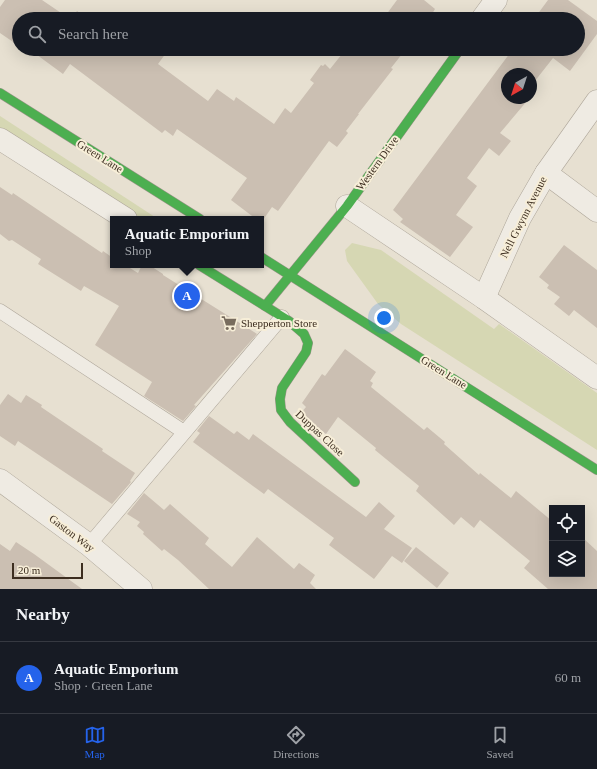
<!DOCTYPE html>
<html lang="en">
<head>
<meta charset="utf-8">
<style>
	:root { --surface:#171b24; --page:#20242c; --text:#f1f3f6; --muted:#9ea1a6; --line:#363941; --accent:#2563eb }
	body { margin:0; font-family:Georgia,serif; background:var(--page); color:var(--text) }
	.controls { position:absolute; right:12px; bottom:12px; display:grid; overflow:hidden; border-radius:0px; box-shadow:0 4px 16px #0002 }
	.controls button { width:36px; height:36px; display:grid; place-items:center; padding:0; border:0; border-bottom:1px solid var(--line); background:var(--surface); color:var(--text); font:20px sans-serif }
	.compass { position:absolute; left:501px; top:68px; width:36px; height:36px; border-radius:50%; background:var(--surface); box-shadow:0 4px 16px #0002; rotate:219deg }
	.scale { position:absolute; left:12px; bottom:10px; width:71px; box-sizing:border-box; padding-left:4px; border:2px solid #3d2e20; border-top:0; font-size:11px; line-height:14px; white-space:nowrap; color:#3d2e20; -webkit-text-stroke:3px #f7eed8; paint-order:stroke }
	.you { position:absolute; left:384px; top:318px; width:14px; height:14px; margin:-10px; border:3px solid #fff; border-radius:50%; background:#1a73e8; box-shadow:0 0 0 6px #1a73e833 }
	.badge { display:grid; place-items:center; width:26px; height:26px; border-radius:50%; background:var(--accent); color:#fff; font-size:13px; font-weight:700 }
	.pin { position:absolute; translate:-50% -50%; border:2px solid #fff; box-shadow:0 1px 4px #0006 }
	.popup { position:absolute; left:110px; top:216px; width:154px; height:52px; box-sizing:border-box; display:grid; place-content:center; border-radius:0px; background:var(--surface); filter:drop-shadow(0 1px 3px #0005); font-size:13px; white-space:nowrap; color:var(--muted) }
	.popup b { font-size:15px; color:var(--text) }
	.popup::after { content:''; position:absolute; left:50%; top:100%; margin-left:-8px; border:8px solid transparent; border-top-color:var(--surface) }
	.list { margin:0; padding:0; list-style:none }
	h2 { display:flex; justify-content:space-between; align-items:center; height:52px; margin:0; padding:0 16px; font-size:17px }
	h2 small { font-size:13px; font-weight:400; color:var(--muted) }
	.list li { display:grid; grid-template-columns:26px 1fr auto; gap:12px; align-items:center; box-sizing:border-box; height:72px; padding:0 16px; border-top:1px solid var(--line) }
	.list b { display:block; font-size:15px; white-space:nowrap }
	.list p { margin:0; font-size:13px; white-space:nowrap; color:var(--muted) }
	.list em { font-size:13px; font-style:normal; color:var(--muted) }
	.icon { flex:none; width:22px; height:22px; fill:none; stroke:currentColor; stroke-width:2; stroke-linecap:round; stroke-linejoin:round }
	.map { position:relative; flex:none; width:597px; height:589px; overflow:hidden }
	.search { position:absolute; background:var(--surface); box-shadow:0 4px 16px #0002; left:12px; right:12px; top:12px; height:44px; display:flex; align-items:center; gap:10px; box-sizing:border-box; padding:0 14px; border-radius:22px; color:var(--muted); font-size:15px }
	.sheet { height:124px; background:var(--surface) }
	nav { display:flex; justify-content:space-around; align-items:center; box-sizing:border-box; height:56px; border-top:1px solid var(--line); background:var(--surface); font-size:11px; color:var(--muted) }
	nav a { display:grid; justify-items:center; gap:2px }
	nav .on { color:var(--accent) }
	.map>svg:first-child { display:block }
	.green { fill:#d6d7b3 }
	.building { fill:#cbbfb2 }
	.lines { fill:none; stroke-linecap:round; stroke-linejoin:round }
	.lane-casing { stroke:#ada599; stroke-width:15 }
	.street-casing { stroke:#ada599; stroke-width:23 }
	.fast-casing { stroke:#9c958a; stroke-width:10 }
	.lane { stroke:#efebe3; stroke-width:14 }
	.street { stroke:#efebe3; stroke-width:22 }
	.fast { stroke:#4caf50; stroke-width:9 }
	.labels { text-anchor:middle; stroke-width:4; stroke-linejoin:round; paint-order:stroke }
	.street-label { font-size:11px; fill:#3d2e20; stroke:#f7eed8 }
	.poi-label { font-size:11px; fill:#3d2e20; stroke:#f7eed8; text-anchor:start }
</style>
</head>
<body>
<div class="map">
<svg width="597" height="589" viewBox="0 0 597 589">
	<rect width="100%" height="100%" fill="#e7e0d1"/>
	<g class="green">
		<polygon points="0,116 158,219 141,219 0,129"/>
		<polygon points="352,243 381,250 494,329 499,324 597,393 597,450 401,324 378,304 347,261 345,250"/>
	</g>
	<g class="building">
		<polygon points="5,0 42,0 70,19 19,19 19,46 0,33 0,7"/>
		<polygon points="397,0 424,0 435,9 429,19 383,19"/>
		<polygon points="548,0 568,0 597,21 597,34 570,71 553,58 531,86 531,74 507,74 507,98 524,98 527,101 500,133 511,141 499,156 489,148 467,178 477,186 456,215 473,227 450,257 400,222 403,219 393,210 513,49 578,49 578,19 534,19"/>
		<polygon points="77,11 88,19 71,19"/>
		<polygon points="24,49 169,49 158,64 208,101 217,89 234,101 236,97 274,124 285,108 291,113 314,83 310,80 321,65 323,66 325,64 330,69 346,49 406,49 391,68 393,69 358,114 359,114 346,131 348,133 337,147 329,141 278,211 272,207 261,223 261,219 256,219 231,200 247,178 177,129 173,136 165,130 162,133 70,64 63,74 33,52 31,54"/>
		<polygon points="0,187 12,195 13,193 102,253 103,251 113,258 113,265 125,265 138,273 142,265 149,265 163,274 163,275 257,334 194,405 196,406 183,421 144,396 152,382 95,345 119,306 84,286 81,291 38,264 41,259 12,240 9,241 0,234"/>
		<polygon points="564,245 597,270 597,328 574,310 569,316 554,304 560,297 547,288 549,285 539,277"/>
		<polygon points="345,349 376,372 370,381 373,383 371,387 424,430 427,427 445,442 444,444 479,475 480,473 511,498 516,491 552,521 552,574 582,574 582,537 597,551 597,589 548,589 524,568 530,561 480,520 474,528 461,517 454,525 416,491 419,486 375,450 376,448 338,417 326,434 300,414 306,407 302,403 322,374 325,376"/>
		<polygon points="8,394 21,403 26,395 42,405 41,407 103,449 102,451 135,473 130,481 131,482 112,504 18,441 15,446 0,436 0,405"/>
		<polygon points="209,416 234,434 237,431 249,440 253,434 366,517 379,502 395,516 384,529 412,548 402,563 392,556 374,579 329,545 334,538 268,489 264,494 193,442 200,433 197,431"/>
		<polygon points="144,493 164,510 170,504 209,538 205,544 232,567 257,537 294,569 299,563 315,575 310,583 316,589 209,589 178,560 164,549 162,551 143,534 144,532 137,526 140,522 127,514"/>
		<polygon points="16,542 34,554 82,589 0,589 0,544 10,551"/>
		<polygon points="416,547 449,573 437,588 404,561"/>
	</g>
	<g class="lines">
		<defs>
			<g id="lane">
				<polyline points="0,311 184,432"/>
				<polyline points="89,545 282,317"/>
			</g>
			<g id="street">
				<polyline points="482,19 496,0"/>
				<polyline points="0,139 126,219"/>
				<polyline points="546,173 597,211"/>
				<polyline points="347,206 484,298 597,378"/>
				<polyline points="484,298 520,218 546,173 597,101"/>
				<polyline points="0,480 89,545 141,589"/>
			</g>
			<g id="fast">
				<polyline points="0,93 200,219"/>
				<polyline points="261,257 597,470"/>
				<polyline points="199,265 289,321 304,334 308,343 306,352 282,388 280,399 281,410 290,422 355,482"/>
				<polyline points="265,306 347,206 460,49"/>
			</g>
		</defs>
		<use href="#lane" class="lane-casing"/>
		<use href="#street" class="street-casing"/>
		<use href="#fast" class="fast-casing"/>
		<use href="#lane" class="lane"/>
		<use href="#street" class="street"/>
		<use href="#fast" class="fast"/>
	</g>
	<defs>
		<symbol id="supermarket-bare" viewBox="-9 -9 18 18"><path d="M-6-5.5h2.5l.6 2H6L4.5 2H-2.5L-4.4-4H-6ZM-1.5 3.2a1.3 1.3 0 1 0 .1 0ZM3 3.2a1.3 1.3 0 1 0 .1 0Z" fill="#786c5e" stroke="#f7eed8" stroke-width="2.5" paint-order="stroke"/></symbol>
	</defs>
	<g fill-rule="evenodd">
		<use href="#supermarket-bare" x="218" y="312" width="22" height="22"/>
	</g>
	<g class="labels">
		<g class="street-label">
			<text transform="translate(100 156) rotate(32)" y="4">Green Lane</text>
			<text transform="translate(377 163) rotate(-54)" y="4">Western Drive</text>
			<text transform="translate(523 217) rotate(-63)" y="4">Nell Gwynn Avenue</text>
			<text transform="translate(444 372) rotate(32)" y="4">Green Lane</text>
			<text transform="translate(320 433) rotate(43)" y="4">Duppas Close</text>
			<text transform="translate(72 533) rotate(37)" y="4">Gaston Way</text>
		</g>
		<g class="poi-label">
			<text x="241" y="327">Shepperton Store</text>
		</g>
	</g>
</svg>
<div class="controls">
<button><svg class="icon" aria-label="locate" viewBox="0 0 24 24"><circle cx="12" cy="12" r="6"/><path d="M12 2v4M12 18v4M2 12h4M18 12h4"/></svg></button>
<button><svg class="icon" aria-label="layers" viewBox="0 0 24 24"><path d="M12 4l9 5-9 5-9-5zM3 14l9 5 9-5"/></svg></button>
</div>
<svg class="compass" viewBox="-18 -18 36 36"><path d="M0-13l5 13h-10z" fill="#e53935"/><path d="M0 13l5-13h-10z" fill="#9ea1a6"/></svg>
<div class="scale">20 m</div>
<div class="you"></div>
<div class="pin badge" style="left:187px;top:296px">A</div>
<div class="popup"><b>Aquatic Emporium</b>Shop</div>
<div class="search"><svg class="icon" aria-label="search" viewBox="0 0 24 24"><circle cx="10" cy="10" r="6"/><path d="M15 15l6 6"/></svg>Search here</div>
</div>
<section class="sheet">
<h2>Nearby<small></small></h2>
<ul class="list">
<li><span class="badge">A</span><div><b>Aquatic Emporium</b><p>Shop · Green Lane</p></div><em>60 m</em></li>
</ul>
</section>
<nav>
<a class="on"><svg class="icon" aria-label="map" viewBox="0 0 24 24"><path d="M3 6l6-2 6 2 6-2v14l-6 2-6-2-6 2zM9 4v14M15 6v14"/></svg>Map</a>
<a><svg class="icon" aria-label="directions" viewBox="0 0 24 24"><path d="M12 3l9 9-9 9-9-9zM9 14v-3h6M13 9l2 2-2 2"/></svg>Directions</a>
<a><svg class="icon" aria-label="saved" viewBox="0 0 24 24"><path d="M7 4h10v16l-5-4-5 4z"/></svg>Saved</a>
</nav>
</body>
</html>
